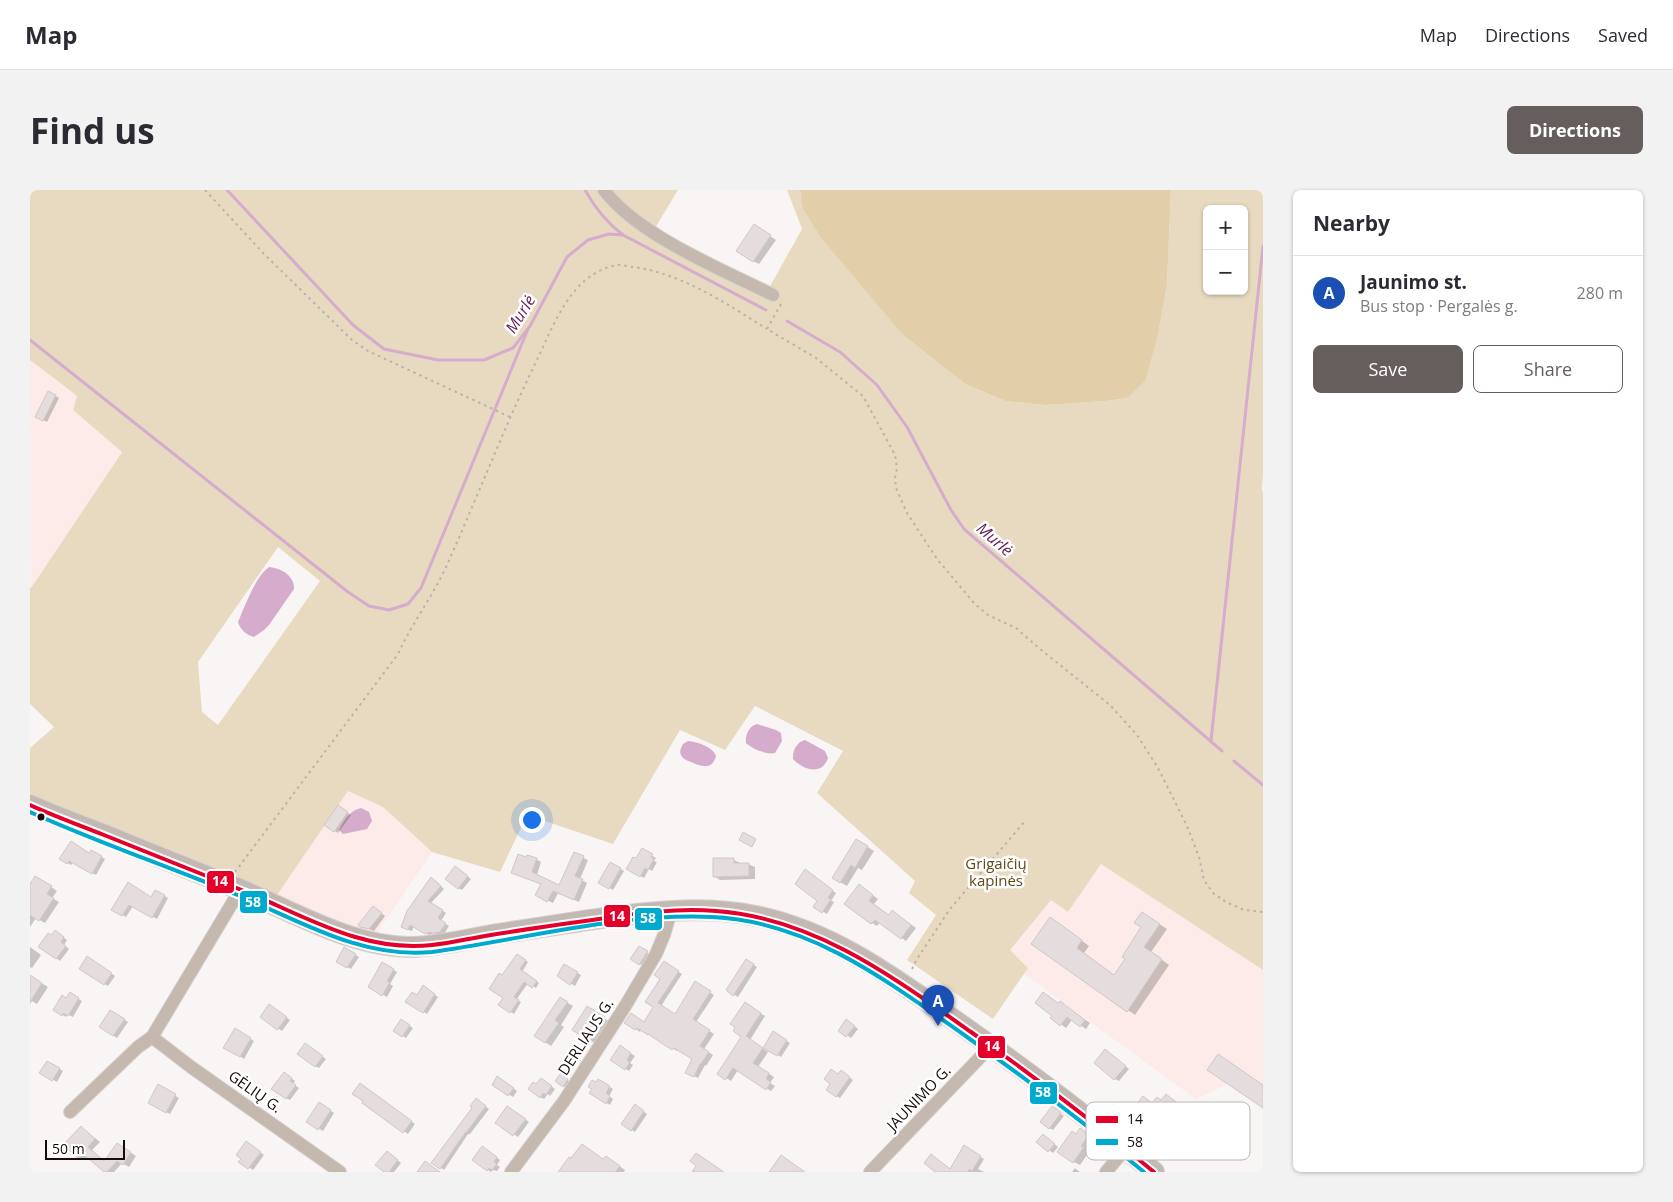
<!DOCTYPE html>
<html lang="en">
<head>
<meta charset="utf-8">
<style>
	:root { --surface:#fff; --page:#f2f2f3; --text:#2b2b33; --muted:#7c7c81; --line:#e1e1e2; --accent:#665e5c }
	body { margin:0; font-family:"Open Sans",sans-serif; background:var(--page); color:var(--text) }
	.controls { position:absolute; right:15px; top:15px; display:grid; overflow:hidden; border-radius:8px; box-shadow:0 1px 4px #0004 }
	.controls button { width:45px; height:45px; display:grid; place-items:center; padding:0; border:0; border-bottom:1px solid var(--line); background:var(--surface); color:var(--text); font:25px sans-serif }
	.scale { position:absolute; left:15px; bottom:12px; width:80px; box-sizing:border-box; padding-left:5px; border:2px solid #170c0a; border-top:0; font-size:14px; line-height:18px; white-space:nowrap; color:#170c0a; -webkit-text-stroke:4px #fff; paint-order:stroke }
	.you { position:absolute; left:501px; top:629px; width:18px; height:18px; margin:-12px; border:4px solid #fff; border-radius:50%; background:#1a73e8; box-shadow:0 0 0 8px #1a73e833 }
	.badge { display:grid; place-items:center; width:32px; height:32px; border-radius:50%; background:var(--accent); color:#fff; font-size:16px; font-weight:700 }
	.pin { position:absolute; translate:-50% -41px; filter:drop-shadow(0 1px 2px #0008) }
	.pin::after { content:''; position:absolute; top:26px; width:18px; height:15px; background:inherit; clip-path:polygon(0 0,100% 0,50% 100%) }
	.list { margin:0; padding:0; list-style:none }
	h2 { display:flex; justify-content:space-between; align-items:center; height:65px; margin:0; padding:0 20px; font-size:21px }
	h2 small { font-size:16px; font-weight:400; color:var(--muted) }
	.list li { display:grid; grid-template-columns:32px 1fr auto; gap:15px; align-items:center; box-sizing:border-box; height:75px; padding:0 20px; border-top:1px solid var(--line) }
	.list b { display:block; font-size:19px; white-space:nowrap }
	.list p { margin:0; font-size:16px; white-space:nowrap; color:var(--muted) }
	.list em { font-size:16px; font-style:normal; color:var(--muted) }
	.actions { display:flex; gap:10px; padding:15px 20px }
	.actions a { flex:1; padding:11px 0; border:1px solid var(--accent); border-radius:8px; text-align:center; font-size:18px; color:var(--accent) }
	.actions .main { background:var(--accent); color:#fff }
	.map { position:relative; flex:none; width:1233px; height:982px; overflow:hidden; border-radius:8px }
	header { display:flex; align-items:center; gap:30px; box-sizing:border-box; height:70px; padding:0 25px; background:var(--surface); border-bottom:1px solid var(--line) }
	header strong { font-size:24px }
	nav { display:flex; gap:28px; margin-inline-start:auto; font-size:18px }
	.intro { display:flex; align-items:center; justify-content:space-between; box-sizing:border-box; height:120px; padding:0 30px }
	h1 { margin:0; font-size:35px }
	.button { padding:12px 22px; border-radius:8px; background:var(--accent); color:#fff; font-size:18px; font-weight:700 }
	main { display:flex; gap:30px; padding:0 30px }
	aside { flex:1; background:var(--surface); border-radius:8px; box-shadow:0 1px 4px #0004 }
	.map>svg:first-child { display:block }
	.built { fill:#fcebe8 }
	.green { fill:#e8dac0; fill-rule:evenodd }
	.forest { fill:#e2cfaa }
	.water { fill:#d6accc }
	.shadow { fill:#0003 }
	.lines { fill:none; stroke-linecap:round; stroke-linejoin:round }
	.stream { stroke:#d6accc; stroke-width:3 }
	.building { fill:#e5dcde; stroke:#d0c7c9 }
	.minor-casing { stroke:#d5d1d0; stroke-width:14 }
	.primary-casing { stroke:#d5d1d0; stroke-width:22 }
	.path { stroke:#bab1ab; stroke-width:2; stroke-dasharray:2.5 4; stroke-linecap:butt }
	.minor { stroke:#c4b8af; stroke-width:12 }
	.primary { stroke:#c4b9b2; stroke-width:20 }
	.bus-1-casing { stroke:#fff; stroke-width:8 }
	.bus-2-casing { stroke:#fff; stroke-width:8 }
	.bus-1 { stroke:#e4002b; stroke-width:4 }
	.bus-2 { stroke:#00a9ce; stroke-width:4 }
	.bus-dot { fill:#170c0a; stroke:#fff; stroke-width:2 }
	.labels { text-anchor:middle; stroke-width:5; stroke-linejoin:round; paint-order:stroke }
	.park-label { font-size:15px; fill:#5f4916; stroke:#fff }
	.street-label { font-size:15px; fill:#170c0a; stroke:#fff }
	.water-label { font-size:16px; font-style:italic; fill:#621d56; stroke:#fff }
	.key { fill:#fff; stroke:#b9b6b6; stroke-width:1 }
	.key-label { font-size:14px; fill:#170c0a }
	.line-badge { stroke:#fff; stroke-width:2 }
	.badge-label { font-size:14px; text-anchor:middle; font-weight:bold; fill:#fff }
</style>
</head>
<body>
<header>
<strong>Map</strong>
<nav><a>Map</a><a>Directions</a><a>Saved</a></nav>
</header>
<div class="intro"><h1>Find us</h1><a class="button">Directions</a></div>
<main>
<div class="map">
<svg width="1233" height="982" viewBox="0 0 1233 982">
	<rect width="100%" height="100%" fill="#faf5f5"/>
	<g class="built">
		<polygon points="0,170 47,207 43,220 92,261 1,399"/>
		<polygon points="318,601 353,617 402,662 343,749 245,708"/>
		<polygon points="1071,674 1233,780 1233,918 1198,894 1166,909 994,784 998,778 979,760 1021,709 1038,722"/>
	</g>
	<path class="green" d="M0 0H648L625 38 739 98 772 39 757 0H770L774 19 873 145 935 194 975 211 1015 215 1076 211 1097 208 1128 145 1137 95 1141 0H1233V284L1232 300 1233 302V780L1071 674 1038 722 1021 710 980 760 998 778 963 829 877 770 906 725 879 703 885 691 787 603 813 561 725 516 695 560 650 540 583 654 497 625 470 682 402 662 353 617 318 601 245 708 0 608V558L24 537 0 514V397L1 398 92 262 43 220 47 206 0 170ZM1177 19H1214V101H1177ZM248 357 290 391 188 535 172 522 168 472Z"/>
	<polygon class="forest" points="770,0 1141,0 1137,95 1128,145 1115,191 1097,208 1076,211 1015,215 975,211 935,194 873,145 792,49 773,19"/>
	<g class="water">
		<path d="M239 377C251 378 265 386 264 399L239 435 234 440 224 447C216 445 210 439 208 432 215 416 225 387 239 377Z"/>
		<path d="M727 534 746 540 751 543 752 551 745 563C736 565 723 559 716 553 715 545 719 536 727 534Z"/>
		<path d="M775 550 795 561 798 568C792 586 773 580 763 569 762 561 767 552 775 550Z"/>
		<path d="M658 551C668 552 683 557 686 566 683 580 671 577 661 572 658 571 653 569 651 565 649 561 651 558 653 554Z"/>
		<path d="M331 618 339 622 342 631 337 639 313 644 309 640C314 631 320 620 331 618Z"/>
	</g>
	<g class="shadow">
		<polygon points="731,40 746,50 729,74 723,71"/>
		<polygon points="19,202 29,208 17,232 6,226"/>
		<polygon points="308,617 321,625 308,643 296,635"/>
		<polygon points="826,650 844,661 832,680 828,678 817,696 803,688"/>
		<polygon points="612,660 626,668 624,671 627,672 622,681 619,679 614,688 598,679 606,670"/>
		<polygon points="61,661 75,669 66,685 43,672 41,675 31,669 59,665"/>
		<polygon points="545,664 558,670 550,689 557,693 549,712 528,703 523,713 506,705 512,694 482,683 497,668 506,669 511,672 507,685 530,697"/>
		<polygon points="704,670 710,673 718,674 725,677 725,689 690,690 684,686"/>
		<polygon points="581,674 594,681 583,700 570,692"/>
		<polygon points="429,680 441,689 432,700 428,698"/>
		<polygon points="779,683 806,703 801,711 804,712 797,724 785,717 789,710"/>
		<polygon points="6,687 27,701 22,708 29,712 15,733 6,728 0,737 0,696"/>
		<polygon points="405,690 414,699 401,713 416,723 411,731 419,736 414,744 406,745 404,743 399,745 384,736 382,741 375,739"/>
		<polygon points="834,699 848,709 844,714 859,726 868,725 886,738 876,751 850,732 847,736 842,733 815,714"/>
		<polygon points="126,701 138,708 127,729 103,716 96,727 83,719 122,708"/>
		<polygon points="347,720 355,726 344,741 334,737"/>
		<polygon points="1120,728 1137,739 1121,762 1139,775 1105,825 1003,753 1028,733 1059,756 1054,763 1085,786 1097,769"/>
		<polygon points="29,744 37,750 34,755 39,759 30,771 10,756 22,747"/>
		<polygon points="0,757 11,765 2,778 0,777"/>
		<polygon points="609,757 621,765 613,776 602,769"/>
		<polygon points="315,759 329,767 321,779 307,771"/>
		<polygon points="487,765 498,772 492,782 509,793 506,798 498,793 486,810 491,812 484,824 470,815 475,807"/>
		<polygon points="58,768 85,786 78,796 51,779"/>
		<polygon points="717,771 727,777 708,807 697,800"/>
		<polygon points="634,773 652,784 631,816 645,825 666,793 684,805 666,832 684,844 674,859 683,865 676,876 675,875 668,888 657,882 664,869 648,859 647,861 611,840 610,842 596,832 614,833 625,817"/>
		<polygon points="353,774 367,782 360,794 363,796 357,807 340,797"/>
		<polygon points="535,776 551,785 545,796 529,786"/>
		<polygon points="0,786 18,797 7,814 2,811 0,814"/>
		<polygon points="393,797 408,807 397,824 377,811 387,807"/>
		<polygon points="40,804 52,811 43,827 37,824 36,827 24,819 36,809"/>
		<polygon points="531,809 543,816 531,835 534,837 521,856 515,852"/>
		<polygon points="715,814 735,826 720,850 738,862 728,877 744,887 740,893 745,896 741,901 708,880 701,891 696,888 713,846"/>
		<polygon points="1029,814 1035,816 1060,833 1056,839 1042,830 1036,838 1022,828"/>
		<polygon points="557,817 580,832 566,854 543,840"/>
		<polygon points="243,818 260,830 252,841 231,827"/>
		<polygon points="81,821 98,832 87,848 70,837"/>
		<polygon points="371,831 383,838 376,848 364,841"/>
		<polygon points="820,833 828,839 821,848 809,840"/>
		<polygon points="205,840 224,851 214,869 195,857"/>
		<polygon points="743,843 760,853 751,867 735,857"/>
		<polygon points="279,857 296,869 289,878 285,876"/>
		<polygon points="590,857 605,866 600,873 603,875 599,881 582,869"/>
		<polygon points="1079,863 1099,879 1089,891 1085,889"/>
		<polygon points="17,872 33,881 27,892 11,883"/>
		<polygon points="815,884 823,890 810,908 806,906 809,885"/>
		<polygon points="531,885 539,891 535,897 527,891"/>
		<polygon points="258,886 265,891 263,894 269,898 260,910 256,908"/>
		<polygon points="472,890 487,901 483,907 463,894"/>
		<polygon points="569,891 583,899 579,906 583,909 580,915 561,903"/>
		<polygon points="515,892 525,899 520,906 518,904 514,909 510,907 507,895"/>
		<polygon points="128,896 149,908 140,924 120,912"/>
		<polygon points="334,897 385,934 378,944 334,913"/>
		<polygon points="1142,909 1155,920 1152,923 1160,930 1154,936 1150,934 1145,940 1141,938 1139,939 1122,927 1122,928 1115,925 1123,914"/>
		<polygon points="449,912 459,919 440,944 438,944 414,980 403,972"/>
		<polygon points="289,913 304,923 293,941 277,931"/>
		<polygon points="606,916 617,924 605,942 593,934"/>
		<polygon points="481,919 499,932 488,947 467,933"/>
		<polygon points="1026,920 1034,926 1023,940 1019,938"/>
		<polygon points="51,937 70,952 62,960 75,972 92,957 106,966 99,977 92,973 84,982 76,982 58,966 54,970 48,967"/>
		<polygon points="1051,939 1065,949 1057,960 1059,962 1050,975 1044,972"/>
		<polygon points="1017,948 1028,957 1023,963 1008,952"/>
		<polygon points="220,955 234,965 223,980 210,972"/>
		<polygon points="934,957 954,969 948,979 954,982 907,982 920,980"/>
		<polygon points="456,960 470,970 467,975 470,977 467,981 463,980 461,982 458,980"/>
		<polygon points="361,965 371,973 364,982 356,982"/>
		<polygon points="574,970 582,971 595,980 594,982 529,982"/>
		<polygon points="1045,978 1046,979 1050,982 1042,982"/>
	</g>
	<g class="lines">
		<g class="stream">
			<polyline points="197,0 323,135 354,159 408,170 454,170 483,158 500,136 537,67 558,50 579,44 593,45 736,120"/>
			<path d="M555 0C565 18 576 32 593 45"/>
			<polyline points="757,131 810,162 847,195 877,237 921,320 934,339 1192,561"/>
			<polyline points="0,150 318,402 339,416 359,420 378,414 391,398 498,139"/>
			<polyline points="1181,551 1233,56"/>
			<polyline points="1204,571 1233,595"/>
		</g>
	</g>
	<g class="building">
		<polygon points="724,34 741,45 723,72 706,61"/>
		<polygon points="18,201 26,205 13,231 5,227"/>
		<polygon points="308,615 318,622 304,642 294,635"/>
		<polygon points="713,642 726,649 722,657 709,650"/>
		<polygon points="826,649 838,656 825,678 821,675 810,693 802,688"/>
		<polygon points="41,651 59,663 61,660 72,666 62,684 39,671 37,674 29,669"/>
		<polygon points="612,658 623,664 621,667 624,669 618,680 615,678 610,687 596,679 603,667 606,668"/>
		<polygon points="544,662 554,666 545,686 553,689 544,710 523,701 517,712 505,705 511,694 481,683 488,664 496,667 497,665 507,668 502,682 529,695"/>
		<polygon points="683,668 704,668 704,673 719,673 719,686 683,687"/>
		<polygon points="580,672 591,678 579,699 568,693"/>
		<polygon points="425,676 438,686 428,699 415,689"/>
		<polygon points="775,679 803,700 798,708 801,709 792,723 783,717 787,711 765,694"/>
		<polygon points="5,686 22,696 17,704 24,708 9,731 0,725 0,694"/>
		<polygon points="401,687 411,696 398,711 413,720 408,728 416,733 410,742 402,743 400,742 395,744 380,735 378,740 371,737 377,721"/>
		<polygon points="98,692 121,707 125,700 135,705 122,728 99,715 92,726 81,720"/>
		<polygon points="829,694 843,705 839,711 859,725 862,720 881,735 871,749 845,730 841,734 814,714"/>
		<polygon points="343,716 352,723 339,739 330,737 328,735"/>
		<polygon points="1112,722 1130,734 1114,757 1132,769 1097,822 1001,754 1020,727 1052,750 1047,758 1084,785 1095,769 1092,767 1111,737 1104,733"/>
		<polygon points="25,740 34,747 31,752 36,756 26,769 8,757 18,743 21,745"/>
		<polygon points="609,756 618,761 609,775 600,769"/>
		<polygon points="314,757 326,764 317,778 306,772"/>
		<polygon points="487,764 496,770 490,779 507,791 502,798 494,792 484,807 489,810 480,823 468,815 473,808 459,799 469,783 472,785"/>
		<polygon points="57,766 82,783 74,795 49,779"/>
		<polygon points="716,769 724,774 703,806 696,800"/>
		<polygon points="634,771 649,781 628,813 645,824 665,791 681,801 663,829 680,840 670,856 679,862 671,874 670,874 664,887 655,883 662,869 644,858 642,860 618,844 618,845 607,838 605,840 594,833 601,823 614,832 623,817 615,812 630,789 624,785"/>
		<polygon points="352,772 364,779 357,791 360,792 352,806 338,797"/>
		<polygon points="534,774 548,782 540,795 527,786"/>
		<polygon points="0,785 12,793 0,812"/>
		<polygon points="393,795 405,804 393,823 375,812 382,802 387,805"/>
		<polygon points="40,802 49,808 38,826 33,823 32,826 23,820 32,805 36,808"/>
		<polygon points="1013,802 1028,813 1030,811 1055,830 1050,837 1037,827 1030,836 1020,828 1022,826 1005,813"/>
		<polygon points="530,807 538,812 525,830 529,833 515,853 504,846"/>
		<polygon points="715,812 731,823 716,846 733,858 723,873 739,883 736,889 741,892 736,900 703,878 695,890 687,884 711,847 703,841 705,837 700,834"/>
		<polygon points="239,814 257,827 247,840 230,827"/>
		<polygon points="557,816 575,827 560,851 542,840"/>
		<polygon points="80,820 95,829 83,846 69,837"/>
		<polygon points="371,829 380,835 372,847 363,841"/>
		<polygon points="816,829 825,836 816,847 808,841"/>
		<polygon points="205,838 221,848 210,867 193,858"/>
		<polygon points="743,841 757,850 747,866 733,858"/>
		<polygon points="275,853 293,866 285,877 267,864"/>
		<polygon points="590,855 601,863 597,870 600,872 595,880 580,870"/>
		<polygon points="1075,859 1096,876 1084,890 1064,873"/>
		<polygon points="1188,864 1233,895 1233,918 1177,880"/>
		<polygon points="17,871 30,878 22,891 9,883"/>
		<polygon points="801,879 808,884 811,880 820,887 806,907 796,900 800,894 794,889"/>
		<polygon points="254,882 262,888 260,891 266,895 256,909 241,899"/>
		<polygon points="531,883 538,889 533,897 525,891"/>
		<polygon points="467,886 484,898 478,906 462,895"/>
		<polygon points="511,888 522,896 516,905 513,903 510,908 498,899 503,892 506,894"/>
		<polygon points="568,889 580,896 576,903 580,906 576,914 559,903 562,899 558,897 562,890 566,892"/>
		<polygon points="330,893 382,931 373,943 332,913 333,911 322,904"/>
		<polygon points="128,894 146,904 136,923 118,913"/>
		<polygon points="1136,904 1150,915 1147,919 1155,925 1148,934 1144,931 1138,938 1134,934 1132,937 1116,924 1115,926 1104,917 1113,906 1122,913 1127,907 1131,910"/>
		<polygon points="446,908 456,916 436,943 435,943 410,979 401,973 442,918 440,916"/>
		<polygon points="289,912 301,920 288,940 276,932"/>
		<polygon points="605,914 614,921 601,941 591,934"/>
		<polygon points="477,916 496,929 483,946 465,933"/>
		<polygon points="1022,916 1031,923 1019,939 1010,932"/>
		<polygon points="51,936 65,949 58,957 74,971 87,953 101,962 93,975 87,971 77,982 74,982 52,963 48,968 33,955"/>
		<polygon points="1050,938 1059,945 1051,956 1054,957 1043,973 1027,962 1042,941 1046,944"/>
		<polygon points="1013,944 1025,954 1018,962 1006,952"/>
		<polygon points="216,951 231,962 218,979 208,972 211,969 206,965"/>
		<polygon points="552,954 573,969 576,966 590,976 585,982 528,982 539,967 541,968"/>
		<polygon points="934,955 951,966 942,981 939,979 938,982 905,982 894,973 901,964 920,979"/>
		<polygon points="452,956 467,967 464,972 467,974 462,980 459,978 457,981 442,970"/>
		<polygon points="357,961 368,970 359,982 354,982 345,975"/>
		<polygon points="666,963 694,982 662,982 666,976 660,971"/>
		<polygon points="751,965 775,982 739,982"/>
		<polygon points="395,971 410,982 387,982"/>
	</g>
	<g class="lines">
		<defs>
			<g id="minor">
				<path d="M574 0C609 46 691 79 743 105"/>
				<polyline points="122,847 161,877 310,982"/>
				<polyline points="40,922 108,857 122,847 210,700"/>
				<polyline points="481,982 534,911 594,818 626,764 634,745 641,721"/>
				<polyline points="840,982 961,856"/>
				<polyline points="1076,982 1096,958"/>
			</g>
			<path id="primary" d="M0 615C24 626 50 635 75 645 119 663 163 681 207 698 262 721 321 757 382 757 408 756 435 750 461 745 494 740 527 735 559 730 614 722 671 715 726 726 803 742 864 788 927 832 994 879 1061 929 1124 982"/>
		</defs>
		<use href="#minor" class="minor-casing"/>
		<use href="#primary" class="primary-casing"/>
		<g class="path">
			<polyline points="175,0 234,64 322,150 338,161 480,227"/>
			<polyline points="751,114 737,139 786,168 833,206 865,265 867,278 865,288 866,298 877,323 907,369 944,413 958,425 986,438 1010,459 1080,515 1107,545 1128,578 1157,636 1169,667 1174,690 1183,703 1196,712 1214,720 1233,722"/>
			<path d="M205 682 368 464C382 433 403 406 417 375 447 308 473 240 505 174 518 147 529 117 550 95 560 85 575 76 589 75 594 75 600 77 604 77 653 84 697 114 737 139"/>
			<polyline points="882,779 887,769 920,719 996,630"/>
			<polyline points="1108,926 1122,932 1108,950"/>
		</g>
		<use href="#minor" class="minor"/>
		<use href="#primary" class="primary"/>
		<defs>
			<path id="bus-1" d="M0 615C24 626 49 635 74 645 117 662 161 680 204 697 269 722 329 763 402 755 422 753 441 748 461 745 497 739 533 734 569 729 608 723 647 718 686 721 784 728 863 787 941 842 1004 886 1065 933 1124 982"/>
			<path id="bus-2" d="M0 622C67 652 137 676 205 704 269 730 330 769 402 762 495 749 588 723 682 727 780 731 860 793 937 847 998 890 1057 935 1114 982"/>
		</defs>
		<use href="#bus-1" class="bus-1-casing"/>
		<use href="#bus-2" class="bus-2-casing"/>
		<use href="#bus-1" class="bus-1"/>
		<use href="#bus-2" class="bus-2"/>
	</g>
	<circle class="bus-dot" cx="11" cy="627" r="4.5"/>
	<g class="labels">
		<g class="park-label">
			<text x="966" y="679">Grigaičių<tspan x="966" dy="17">kapinės</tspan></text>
		</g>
		<g class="street-label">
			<text transform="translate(556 847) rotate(-57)" y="5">DERLIAUS G.</text>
			<text transform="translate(225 902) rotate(35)" y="5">GĖLIŲ G.</text>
			<text transform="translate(889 908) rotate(-46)" y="5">JAUNIMO G.</text>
		</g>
		<g class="water-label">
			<text transform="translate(490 124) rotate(-58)" y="6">Murlė</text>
			<text transform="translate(965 349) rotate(41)" y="6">Murlė</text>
		</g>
	</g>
	<rect x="1056" y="912" width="164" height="58" rx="8" class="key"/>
	<rect x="1066" y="926" width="22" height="7" fill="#e4002b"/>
	<rect x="1066" y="949" width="22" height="6" fill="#00a9ce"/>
	<g class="key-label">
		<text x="1097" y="934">14</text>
		<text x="1097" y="957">58</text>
	</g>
	<g class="line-badge">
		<rect x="176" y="680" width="29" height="24" rx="5" fill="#e4002b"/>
		<rect x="209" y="700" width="29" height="24" rx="5" fill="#00a9ce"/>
		<rect x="573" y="714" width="28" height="24" rx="5" fill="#e4002b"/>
		<rect x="604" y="717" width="29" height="24" rx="5" fill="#00a9ce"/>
		<rect x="947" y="845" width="29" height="24" rx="5" fill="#e4002b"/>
		<rect x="999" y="891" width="29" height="24" rx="5" fill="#00a9ce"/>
	</g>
	<g class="badge-label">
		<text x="190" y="696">14</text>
		<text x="223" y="717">58</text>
		<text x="587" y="731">14</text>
		<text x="618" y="733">58</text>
		<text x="962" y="861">14</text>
		<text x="1013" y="907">58</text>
	</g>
</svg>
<div class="controls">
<button>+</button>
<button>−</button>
</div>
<div class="scale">50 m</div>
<div class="you"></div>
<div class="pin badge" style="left:908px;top:836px;background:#1a4fb4">A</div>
</div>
<aside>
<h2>Nearby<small></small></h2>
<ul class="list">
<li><span class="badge" style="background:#1a4fb4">A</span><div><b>Jaunimo st.</b><p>Bus stop · Pergalės g.</p></div><em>280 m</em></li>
</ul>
<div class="actions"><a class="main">Save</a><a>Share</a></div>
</aside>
</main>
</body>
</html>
